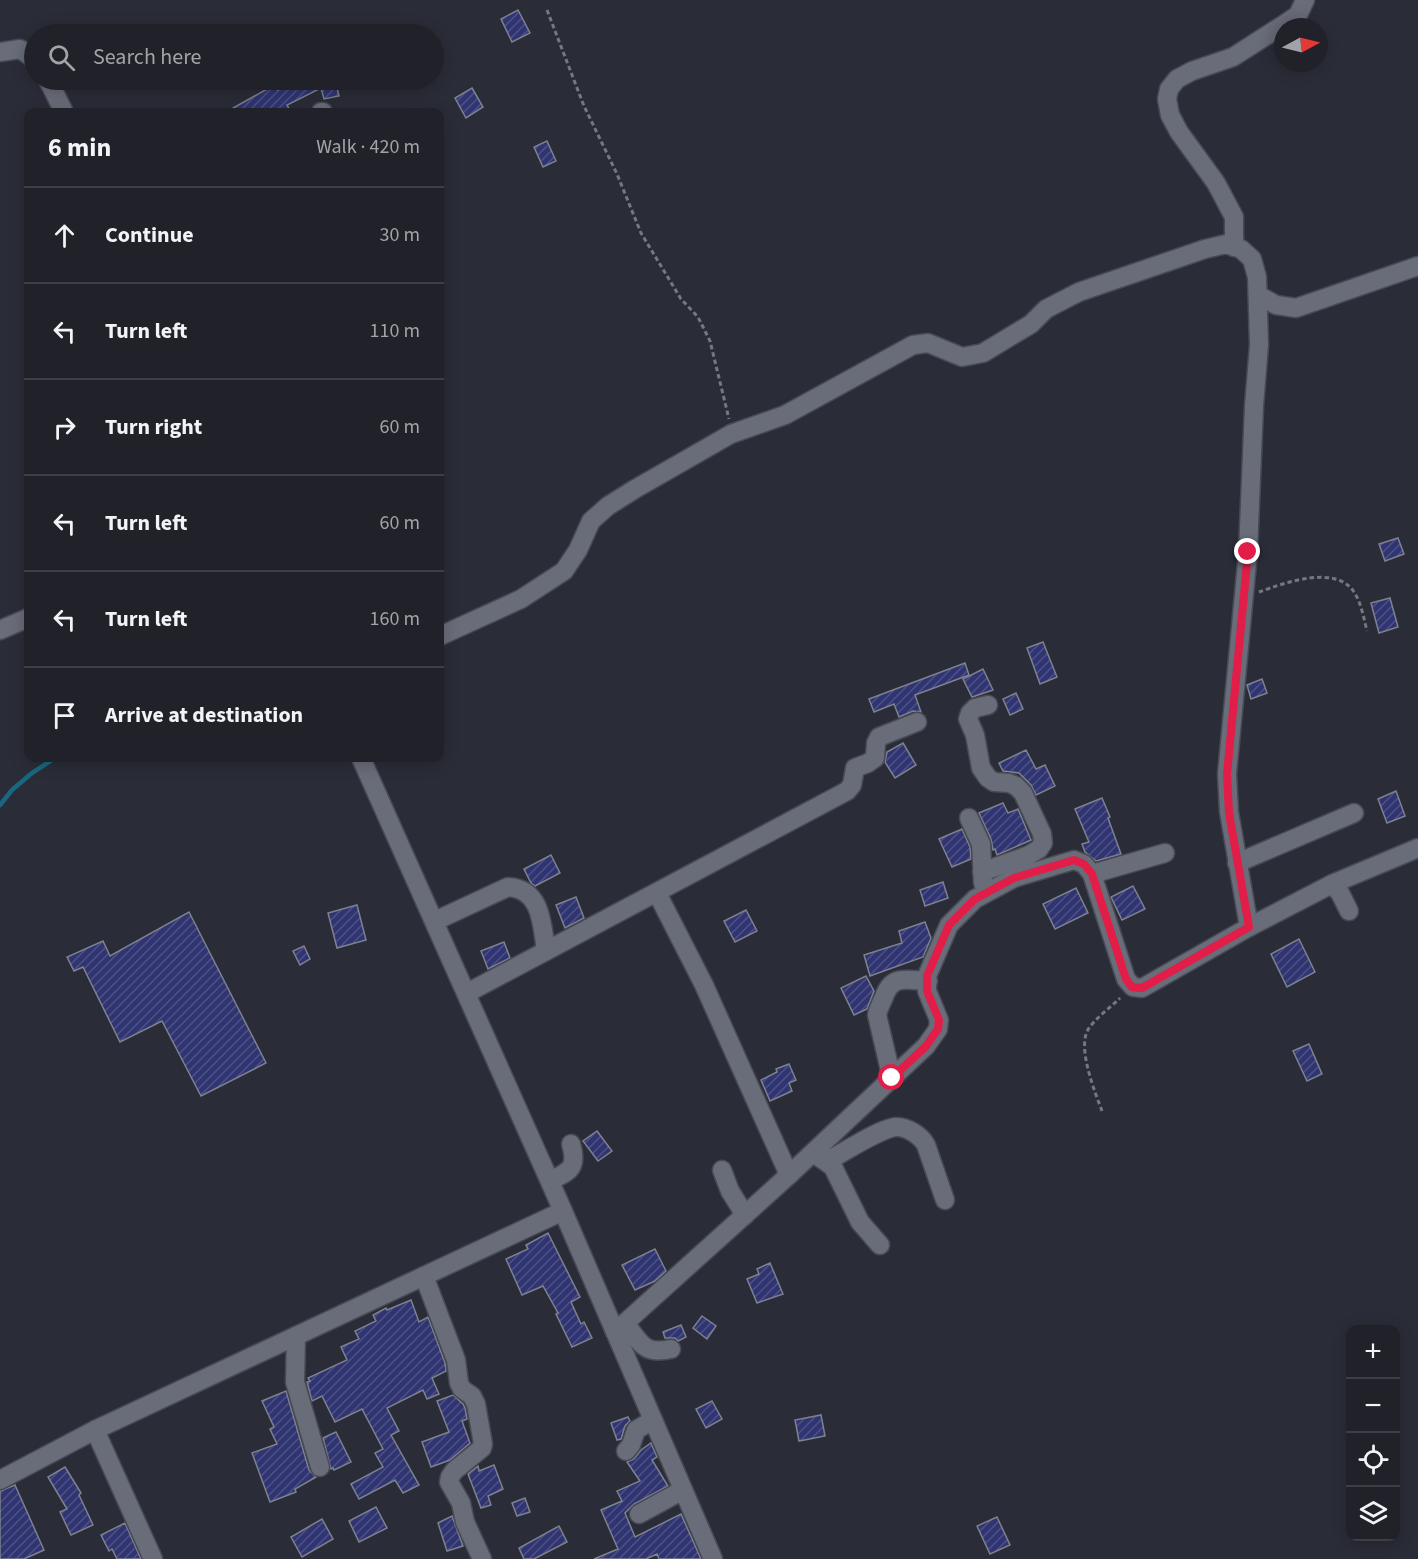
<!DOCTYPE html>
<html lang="en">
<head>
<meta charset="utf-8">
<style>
	:root { --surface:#202129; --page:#282931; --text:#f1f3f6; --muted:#a2a3a8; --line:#3d3e46 }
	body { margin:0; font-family:"Source Sans 3",sans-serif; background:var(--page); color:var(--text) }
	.controls { position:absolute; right:18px; bottom:18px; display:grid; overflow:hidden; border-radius:12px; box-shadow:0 3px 15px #0003 }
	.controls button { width:54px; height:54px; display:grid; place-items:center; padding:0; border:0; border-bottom:2px solid var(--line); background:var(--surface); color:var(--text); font:30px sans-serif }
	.compass { position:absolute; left:1274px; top:18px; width:54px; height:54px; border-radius:50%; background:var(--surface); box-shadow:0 3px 15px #0003; rotate:83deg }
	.stop { position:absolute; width:18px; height:18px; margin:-14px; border:4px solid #e11d48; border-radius:50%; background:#fff }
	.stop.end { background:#e11d48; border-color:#fff; box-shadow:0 2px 6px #0008 }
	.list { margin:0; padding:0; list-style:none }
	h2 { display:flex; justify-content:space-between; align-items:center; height:78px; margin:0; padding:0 24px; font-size:26px }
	h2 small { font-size:20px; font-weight:400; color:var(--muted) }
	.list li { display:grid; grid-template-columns:39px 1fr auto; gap:18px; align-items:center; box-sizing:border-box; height:96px; padding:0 24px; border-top:2px solid var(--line) }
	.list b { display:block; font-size:22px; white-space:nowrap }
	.list em { font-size:20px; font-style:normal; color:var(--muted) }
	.icon { flex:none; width:33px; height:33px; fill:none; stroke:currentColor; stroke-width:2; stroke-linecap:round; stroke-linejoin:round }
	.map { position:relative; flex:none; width:1418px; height:1559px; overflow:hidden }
	.search { position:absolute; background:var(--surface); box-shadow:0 3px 15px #0003; left:24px; top:24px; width:420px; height:66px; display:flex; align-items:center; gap:15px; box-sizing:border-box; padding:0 21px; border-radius:33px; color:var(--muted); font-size:22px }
	.panel { position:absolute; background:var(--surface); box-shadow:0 3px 15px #0003; left:24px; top:108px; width:420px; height:654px; border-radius:12px }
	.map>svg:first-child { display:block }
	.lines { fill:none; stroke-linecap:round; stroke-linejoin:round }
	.stream { stroke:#196881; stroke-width:4.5 }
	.building { fill:url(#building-hatch); stroke:#7e818f; stroke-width:1.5 }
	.minor-casing { stroke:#474953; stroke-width:21 }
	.path { stroke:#767881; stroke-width:3; stroke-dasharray:4.5 3; stroke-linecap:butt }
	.minor { stroke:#696c79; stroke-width:18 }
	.route { stroke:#e11d48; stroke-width:8 }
</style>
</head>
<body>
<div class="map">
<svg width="1418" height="1559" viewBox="0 0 1418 1559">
	<defs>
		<pattern id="building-hatch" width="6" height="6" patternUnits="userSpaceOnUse" patternTransform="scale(1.5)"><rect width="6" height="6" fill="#303572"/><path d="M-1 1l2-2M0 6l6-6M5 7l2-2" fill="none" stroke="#4d5186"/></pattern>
	</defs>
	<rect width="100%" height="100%" fill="#2a2c37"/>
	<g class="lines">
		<polyline class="stream" points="0,805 12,790 32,773 55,758"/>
	</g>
	<g class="building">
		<polygon points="518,10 530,33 512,42 501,19"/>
		<polygon points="299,80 337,80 335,80 339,96 324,99 321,88 287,105 291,112 226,112 276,84 278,90"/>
		<polygon points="472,88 483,107 466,118 455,98"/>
		<polygon points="547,141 556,161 543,167 534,147"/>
		<polygon points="1398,538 1404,554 1385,561 1379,544"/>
		<polygon points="1390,598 1398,627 1379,633 1371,603"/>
		<polygon points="1043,642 1057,677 1040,684 1027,648"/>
		<polygon points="965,663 969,675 915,695 921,712 913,711 899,717 894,704 874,712 869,699"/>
		<polygon points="983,669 993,690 972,697 963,679"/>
		<polygon points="1262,679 1267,693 1251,699 1247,685"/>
		<polygon points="1016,693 1023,709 1010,715 1003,699"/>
		<polygon points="903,743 916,765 895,778 885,762 887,752"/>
		<polygon points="1026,750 1036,769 1045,765 1055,786 1036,795 1031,785 1019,773 1003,771 999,763"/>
		<polygon points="1396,791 1405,816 1387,823 1378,799"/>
		<polygon points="1102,798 1110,817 1108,818 1121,854 1096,861 1085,852 1082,844 1089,842 1075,809"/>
		<polygon points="1003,803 1008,813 1018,809 1031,840 997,855 995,849 993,850 991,839 979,813"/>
		<polygon points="962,829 970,847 971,859 952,867 939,839"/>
		<polygon points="551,855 560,873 535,886 531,883 524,869"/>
		<polygon points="943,882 948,898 925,906 920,890"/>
		<polygon points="1133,886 1145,909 1122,920 1111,897"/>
		<polygon points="1076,888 1088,913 1055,929 1043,904"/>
		<polygon points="576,897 584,918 565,928 556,905"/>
		<polygon points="357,905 366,940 337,948 328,913"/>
		<polygon points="746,910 757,931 735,942 724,921"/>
		<polygon points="189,912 266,1063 201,1096 162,1021 120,1042 83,967 74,971 67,957 103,941 110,956"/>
		<polygon points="925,922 931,938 923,957 870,976 864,955 902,943 899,931"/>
		<polygon points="1299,939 1315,972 1287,987 1271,954"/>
		<polygon points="504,942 510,958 488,969 481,951"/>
		<polygon points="304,946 310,959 300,965 293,951"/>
		<polygon points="866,976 874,991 867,1009 854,1015 841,988"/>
		<polygon points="1309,1044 1322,1074 1307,1081 1293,1051"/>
		<polygon points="789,1064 796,1080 789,1083 792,1091 770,1101 761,1080 777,1072 776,1069"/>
		<polygon points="597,1131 612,1151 598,1161 583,1141"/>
		<polygon points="548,1233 580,1297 571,1302 581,1324 584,1322 592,1338 572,1347 556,1314 558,1313 543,1286 522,1295 506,1259 528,1249 526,1245"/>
		<polygon points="655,1249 666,1271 655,1281 635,1290 622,1265"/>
		<polygon points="770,1263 783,1294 757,1303 747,1279 759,1274 757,1269"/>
		<polygon points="411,1300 419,1322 428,1317 445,1363 446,1371 432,1378 439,1394 427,1399 423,1390 387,1408 399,1431 391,1435 419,1485 403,1493 395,1480 359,1499 351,1484 383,1467 375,1453 383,1449 362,1409 335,1422 322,1396 312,1401 307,1382 310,1381 308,1378 347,1360 341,1347 359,1339 355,1331 376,1321 373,1315 386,1308 387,1310"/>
		<polygon points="702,1316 716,1326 707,1339 693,1328"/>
		<polygon points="681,1325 686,1337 678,1341 675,1338 665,1338 663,1332"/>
		<polygon points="286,1391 309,1470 316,1477 295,1489 296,1492 270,1502 252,1453 277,1444 270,1429 274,1427 262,1401"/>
		<polygon points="453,1395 463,1404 465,1408 467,1419 462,1421 470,1443 450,1460 431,1467 422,1442 449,1432 437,1401"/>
		<polygon points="712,1401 722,1419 706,1428 696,1409"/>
		<polygon points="821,1415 825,1436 799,1441 795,1420"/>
		<polygon points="628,1417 630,1421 625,1426 621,1439 617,1440 611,1423"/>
		<polygon points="336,1432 351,1462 334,1470 333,1468 331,1469 323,1438"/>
		<polygon points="651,1443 657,1457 652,1460 668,1486 634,1504 625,1513 635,1537 681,1514 701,1559 659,1559 657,1554 646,1559 594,1559 618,1549 601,1510 622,1501 617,1491 640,1481 627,1462 634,1459 641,1450"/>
		<polygon points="494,1465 503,1489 488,1496 491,1505 481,1508 468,1474 478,1466 479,1471"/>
		<polygon points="65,1467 81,1493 79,1495 93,1525 71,1535 60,1512 67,1509 48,1477"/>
		<polygon points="15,1485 44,1550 24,1559 0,1559 0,1491"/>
		<polygon points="525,1498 530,1512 517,1516 512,1503"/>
		<polygon points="376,1507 387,1528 359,1542 349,1521"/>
		<polygon points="452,1516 463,1546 447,1551 438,1523"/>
		<polygon points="997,1517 1010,1545 990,1554 977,1526"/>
		<polygon points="322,1519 333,1539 302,1557 291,1537"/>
		<polygon points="125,1523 141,1559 117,1559 112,1549 109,1551 101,1535"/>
		<polygon points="559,1526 567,1542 534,1559 524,1559 519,1548"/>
	</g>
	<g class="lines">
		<defs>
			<g id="minor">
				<polyline points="0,52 20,49 34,59"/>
				<polyline points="48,80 64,112"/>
				<polyline points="321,112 323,112"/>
				<polyline points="1234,247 1234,217 1216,183 1179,132 1170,115 1167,99 1169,89 1177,79 1192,71 1233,57 1283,25 1298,15 1305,0"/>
				<polyline points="1258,295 1276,305 1296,308 1418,266"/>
				<polyline points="0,630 28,618"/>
				<polyline points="440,636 521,599 564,571 578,550 591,521 608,506 635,489 731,434 785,415 913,345 928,343 962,357 983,353 1031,324 1046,309 1079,292 1205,249 1226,244 1241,249 1252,259 1257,277 1259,345 1254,406 1248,552 1227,774 1229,812 1249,927 1142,988 1133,987 1126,979 1092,874 1084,864 1074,860 1014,878 975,899 949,925 927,976 927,991 939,1020 938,1029 926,1046 789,1175 615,1332"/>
				<polyline points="361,758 563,1211"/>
				<polyline points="969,818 981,844 983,883"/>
				<polyline points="1237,863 1354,813"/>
				<polyline points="982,872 1029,855 1039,849 1043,843 1042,834 1023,793 1016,786 1009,783 994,782 988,778 981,768 975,735 968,719 970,713 975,708 988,705"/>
				<polyline points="1092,874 1165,853"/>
				<polyline points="1332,884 1340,893 1349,911"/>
				<polyline points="657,893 704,985 789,1175"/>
				<path d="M435 921 508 887C542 889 542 925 546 951"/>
				<polyline points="1249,927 1332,884 1418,848"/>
				<polyline points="467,993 847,791 852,785 855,768 868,763 875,758 876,743 879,737 917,722"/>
				<path d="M892 1079 877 1015C878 1009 881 1004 884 997 892 974 906 980 928 981"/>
				<polyline points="819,1157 833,1167 860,1222 880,1245"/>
				<path d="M827 1161C845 1152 877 1130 895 1127 907 1126 921 1136 926 1145L945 1200"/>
				<polyline points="722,1170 730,1191 745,1215"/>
				<path d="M550 1181C570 1171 578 1168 571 1144"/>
				<polyline points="424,1276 456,1360 459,1383 462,1389 472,1396 476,1404 483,1444 482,1448 454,1471 450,1477 449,1482 461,1503 465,1522 482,1559"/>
				<path d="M625 1323C641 1343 643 1355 671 1349"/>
				<polyline points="296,1336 295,1382 320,1467"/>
				<polyline points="95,1430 153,1559"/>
				<polyline points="626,1451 631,1445 636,1430 653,1420"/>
				<polyline points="0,1480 95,1430 563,1211 713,1559"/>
				<polyline points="639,1514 683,1490"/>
			</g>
		</defs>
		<use href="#minor" class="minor-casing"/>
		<g class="path">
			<polyline points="547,10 584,106 617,174 641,233 681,299 698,317 710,341 729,419"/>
			<path d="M1259 592C1284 583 1336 564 1354 592 1361 602 1364 619 1367 631"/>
			<path d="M1102 1111C1095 1092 1076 1046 1089 1028 1097 1017 1110 1008 1120 998"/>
		</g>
		<use href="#minor" class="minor"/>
	</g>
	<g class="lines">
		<polyline class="route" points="892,1078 926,1046 938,1029 939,1020 927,991 927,976 949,925 975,899 1014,878 1074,860 1084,864 1092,874 1126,979 1132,987 1142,988 1249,927 1229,813 1227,774 1248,552"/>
	</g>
</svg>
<div class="controls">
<button>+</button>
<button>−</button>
<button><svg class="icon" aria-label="locate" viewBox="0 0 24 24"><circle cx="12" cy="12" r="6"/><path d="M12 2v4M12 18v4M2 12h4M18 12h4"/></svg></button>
<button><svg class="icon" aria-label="layers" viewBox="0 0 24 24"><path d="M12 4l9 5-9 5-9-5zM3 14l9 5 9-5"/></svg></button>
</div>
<svg class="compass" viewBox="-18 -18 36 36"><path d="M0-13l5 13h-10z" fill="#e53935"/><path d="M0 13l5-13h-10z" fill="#a2a3a8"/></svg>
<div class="stop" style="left:892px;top:1078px"></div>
<div class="stop end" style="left:1248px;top:552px"></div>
<div class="search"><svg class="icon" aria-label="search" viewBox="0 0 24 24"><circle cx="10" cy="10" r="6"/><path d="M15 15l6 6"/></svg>Search here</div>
<section class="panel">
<h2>6 min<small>Walk · 420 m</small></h2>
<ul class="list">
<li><svg class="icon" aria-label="ahead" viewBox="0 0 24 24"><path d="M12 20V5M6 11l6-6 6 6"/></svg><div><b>Continue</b></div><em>30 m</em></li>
<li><svg class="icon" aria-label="left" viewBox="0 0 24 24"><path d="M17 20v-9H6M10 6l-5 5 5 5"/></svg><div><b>Turn left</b></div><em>110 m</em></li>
<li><svg class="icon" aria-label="right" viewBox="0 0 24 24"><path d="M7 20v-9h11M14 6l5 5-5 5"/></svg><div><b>Turn right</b></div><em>60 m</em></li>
<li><svg class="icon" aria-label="left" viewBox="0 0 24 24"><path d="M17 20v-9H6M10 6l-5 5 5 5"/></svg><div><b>Turn left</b></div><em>60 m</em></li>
<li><svg class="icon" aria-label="left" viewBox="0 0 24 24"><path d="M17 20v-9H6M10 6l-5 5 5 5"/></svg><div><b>Turn left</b></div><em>160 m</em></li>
<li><svg class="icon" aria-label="arrive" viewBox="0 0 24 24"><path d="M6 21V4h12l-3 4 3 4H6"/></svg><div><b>Arrive at destination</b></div></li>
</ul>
</section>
</div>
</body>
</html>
